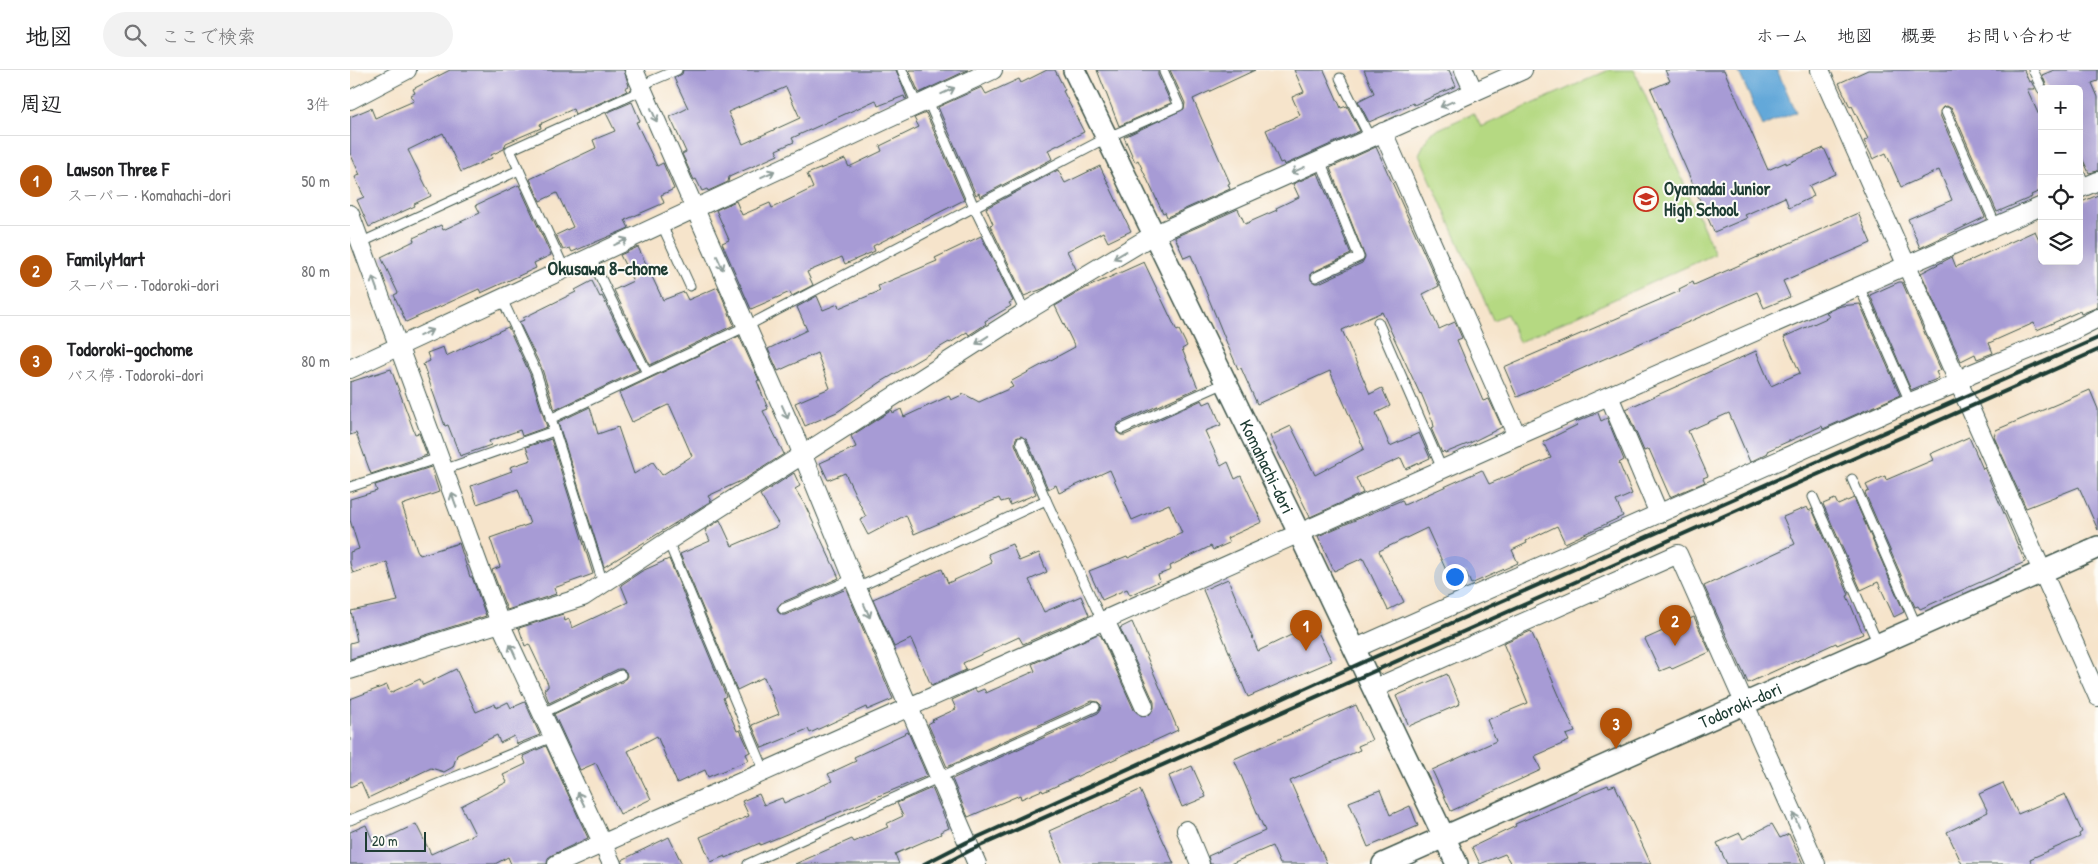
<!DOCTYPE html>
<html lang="ja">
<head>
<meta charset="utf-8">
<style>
	:root { --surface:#fff; --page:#f2f2f2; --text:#202124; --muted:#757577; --line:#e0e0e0; --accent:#b45309 }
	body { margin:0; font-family:"Patrick Hand","Klee One",sans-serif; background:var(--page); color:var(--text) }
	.controls { position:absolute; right:15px; top:15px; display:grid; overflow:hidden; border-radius:8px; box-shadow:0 5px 20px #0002 }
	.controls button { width:45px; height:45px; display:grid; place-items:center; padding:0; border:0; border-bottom:1px solid var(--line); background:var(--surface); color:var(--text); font:25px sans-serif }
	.scale { position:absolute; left:15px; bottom:12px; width:61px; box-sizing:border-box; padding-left:5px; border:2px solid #1f3d34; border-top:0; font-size:14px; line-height:18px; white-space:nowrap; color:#1f3d34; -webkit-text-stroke:4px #fdfcf7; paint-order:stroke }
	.you { position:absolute; left:1104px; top:506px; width:18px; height:18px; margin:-12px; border:4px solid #fff; border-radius:50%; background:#1a73e8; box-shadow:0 0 0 8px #1a73e833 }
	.badge { display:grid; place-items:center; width:32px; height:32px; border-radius:50%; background:var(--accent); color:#fff; font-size:16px; font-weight:700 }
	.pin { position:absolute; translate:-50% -41px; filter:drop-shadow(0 1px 2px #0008) }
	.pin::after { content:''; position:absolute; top:26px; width:18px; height:15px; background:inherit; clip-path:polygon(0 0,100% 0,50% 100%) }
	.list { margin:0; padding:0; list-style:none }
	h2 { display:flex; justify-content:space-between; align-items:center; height:65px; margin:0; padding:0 20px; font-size:21px }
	h2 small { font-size:16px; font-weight:400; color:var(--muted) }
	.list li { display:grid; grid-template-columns:32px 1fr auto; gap:15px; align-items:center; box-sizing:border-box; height:90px; padding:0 20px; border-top:1px solid var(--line) }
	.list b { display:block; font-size:19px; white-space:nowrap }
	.list p { margin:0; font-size:16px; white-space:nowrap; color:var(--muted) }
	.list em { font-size:16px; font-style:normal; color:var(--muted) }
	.icon { flex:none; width:28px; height:28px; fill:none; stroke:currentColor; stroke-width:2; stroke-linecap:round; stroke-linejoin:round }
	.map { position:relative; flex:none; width:1748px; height:794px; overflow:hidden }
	header { display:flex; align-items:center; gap:30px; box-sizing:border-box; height:70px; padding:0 25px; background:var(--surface); border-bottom:1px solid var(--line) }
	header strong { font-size:24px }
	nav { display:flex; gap:28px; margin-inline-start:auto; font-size:18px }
	.search { width:350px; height:45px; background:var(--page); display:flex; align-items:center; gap:12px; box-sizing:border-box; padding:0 18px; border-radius:28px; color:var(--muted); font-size:19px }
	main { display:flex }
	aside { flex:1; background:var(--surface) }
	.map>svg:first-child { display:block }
	.green { fill:#b5d982; stroke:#6a8b5b }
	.water { fill:#64a8d9; stroke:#427286 }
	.building { fill:#a79bd5; fill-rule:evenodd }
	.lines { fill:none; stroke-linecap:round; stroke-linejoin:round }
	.service-casing { stroke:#3f564b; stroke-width:11 }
	.minor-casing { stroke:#3f564b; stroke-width:20 }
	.tertiary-casing { stroke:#3f564b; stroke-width:24 }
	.service { stroke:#fff; stroke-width:9 }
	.minor { stroke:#fff; stroke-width:18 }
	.tertiary { stroke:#fff; stroke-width:21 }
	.rail { stroke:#1f3d34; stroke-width:4 }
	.oneway { stroke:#8f9e9a }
	.labels { text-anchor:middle; stroke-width:4; stroke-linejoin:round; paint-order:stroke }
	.poi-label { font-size:18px; font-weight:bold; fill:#1f3d34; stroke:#fdfcf7; text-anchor:start }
	.street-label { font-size:18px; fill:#1f3d34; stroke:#fdfcf7 }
	.neighbourhood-label { font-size:19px; font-weight:bold; fill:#1f3d34; stroke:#fdfcf7 }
</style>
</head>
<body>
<header>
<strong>地図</strong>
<div class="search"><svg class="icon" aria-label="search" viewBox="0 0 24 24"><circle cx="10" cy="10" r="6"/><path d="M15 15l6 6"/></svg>ここで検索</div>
<nav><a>ホーム</a><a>地図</a><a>概要</a><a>お問い合わせ</a></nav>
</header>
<main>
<aside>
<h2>周辺<small>3件</small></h2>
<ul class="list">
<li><span class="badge">1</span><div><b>Lawson Three F</b><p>スーパー · Komahachi-dori</p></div><em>50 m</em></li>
<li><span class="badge">2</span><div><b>FamilyMart</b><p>スーパー · Todoroki-dori</p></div><em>80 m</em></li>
<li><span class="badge">3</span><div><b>Todoroki-gochome</b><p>バス停 · Todoroki-dori</p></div><em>80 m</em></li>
</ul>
</aside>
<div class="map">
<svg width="1748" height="794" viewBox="0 0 1748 794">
	<rect width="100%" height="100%" fill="#fdfcf7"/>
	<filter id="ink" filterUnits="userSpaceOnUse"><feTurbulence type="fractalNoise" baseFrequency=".02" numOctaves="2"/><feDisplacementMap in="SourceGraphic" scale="10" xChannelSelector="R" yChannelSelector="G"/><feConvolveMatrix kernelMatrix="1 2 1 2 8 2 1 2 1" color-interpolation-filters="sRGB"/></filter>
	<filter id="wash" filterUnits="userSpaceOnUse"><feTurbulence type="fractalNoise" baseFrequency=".0096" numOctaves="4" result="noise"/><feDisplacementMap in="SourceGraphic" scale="20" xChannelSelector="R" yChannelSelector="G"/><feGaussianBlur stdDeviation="1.12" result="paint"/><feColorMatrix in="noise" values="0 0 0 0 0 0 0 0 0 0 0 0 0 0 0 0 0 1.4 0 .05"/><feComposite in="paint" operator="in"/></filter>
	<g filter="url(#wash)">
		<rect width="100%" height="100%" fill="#f6e4cb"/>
		<polygon class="green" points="1259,0 1284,0 1365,184 1169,272 1157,244 1143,250 1069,84 1080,63 1124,43 1131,57"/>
		<polygon class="water" points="1388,0 1427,0 1446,42 1413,56"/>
		<g id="blocks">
			<g class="building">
				<polygon points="100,0 274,0 279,16 275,18 277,21 225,44 223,39 190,54 191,58 156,73 154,79 141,85 142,88 111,102 93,63 58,80 81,126 64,134 65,136 19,157 7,130 14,127 5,107 10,105 0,83 0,47 21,38 25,48 64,31 61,25 65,23 63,19"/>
				<path d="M333 0H546L557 28 555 29 554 26 528 36 526 30 442 68 444 72 426 80 428 85 379 107 378 112 358 121 357 119 352 121 346 109 344 110 332 84 336 82 320 47 338 38 324 8 332 4ZM436 17 450 48 393 74 378 42Z"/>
				<polygon points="559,0 618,0 569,23"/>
				<polygon points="697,0 705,0 715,20 713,21 734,62 698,80 702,89 630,127 629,123 626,125 588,37 632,17 636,24 669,9 671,13"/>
				<polygon points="747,0 808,0 808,5 821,33 769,56"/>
				<polygon points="820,0 905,0 843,29 880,113 878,114 880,119 817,147 815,142 813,143 788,90 785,92 774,67 834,39 835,33"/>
				<polygon points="944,0 974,0 991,38 997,36 1010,61 934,95 933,92 930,93 916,60 950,45 942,27 954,22"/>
				<polygon points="1014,0 1099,0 1106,16 1064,35 1063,33 1019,52 1008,31 1024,23"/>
				<polygon points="1315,0 1374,0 1418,100 1436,92 1436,94 1474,78 1486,104 1459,116 1464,126 1439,138 1435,127 1395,145 1397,148 1364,162 1301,19 1320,11"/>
				<polygon points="1518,0 1674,0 1679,12 1681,11 1685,19 1677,19 1692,52 1692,120 1681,125 1682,127 1647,142 1602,39 1597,36 1593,37 1590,41 1590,45 1635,147 1570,178 1558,149 1602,130 1589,100 1551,117 1536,83 1523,89 1514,71 1518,69 1502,36 1500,37 1489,13"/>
				<polygon points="1704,0 1748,0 1748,11 1742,13 1748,27 1748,101 1739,103 1729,81 1729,19 1698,19 1692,5"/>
				<polygon points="282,32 290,51 286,52 307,96 313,93 324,119 311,125 314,133 275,150 279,158 222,182 220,178 213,180 206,165 223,157 207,123 190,131 180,109 246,78 243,70 265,61 256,43"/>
				<polygon points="576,43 614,130 523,176 525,181 495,194 492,187 457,202 463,215 442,226 440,222 401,239 372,173 379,170 366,140 386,131 392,145 420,133 422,138 463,118 457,104 495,89 499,97 532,81 530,76 569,57 564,48"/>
				<polygon points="1026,77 1089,216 1073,224 1089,259 1105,252 1112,268 1107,270 1133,331 1139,329 1152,357 1120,373 1095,383 1094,381 1092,383 1081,358 1084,357 1083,352 1071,323 1070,324 1032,242 992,260 1020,324 1032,318 1040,336 1026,343 1040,376 1069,363 1080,388 1056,399 1051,388 1006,408 1013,423 960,447 920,366 941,356 965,405 1014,379 980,301 907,334 891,298 888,299 878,276 841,185 834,188 825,167 888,139 895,154 927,140 926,138 949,127 943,114 968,103 1001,184 961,203 961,210 965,213 969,213 1012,193 1015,187 980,98"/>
				<polygon points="750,96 781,161 758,172 753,162 717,181 726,199 695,218 674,226 640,155 643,154 636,138 708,100 715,113"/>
				<polygon points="169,115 201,185 184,193 186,198 131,223 129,219 56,252 44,225 48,223 31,187 64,171 63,168 91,155 93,160 130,143 126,135"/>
				<polygon points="1747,123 1748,123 1748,237 1731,244 1730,241 1687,260 1684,253 1639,273 1643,283 1627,289 1625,284 1611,291 1571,203 1602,187 1606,197 1685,161 1692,176 1692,191 1729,191 1729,133 1748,125"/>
				<polygon points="1508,143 1521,173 1433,211 1440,227 1414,238 1407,222 1167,327 1154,297 1330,221 1329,219 1343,212 1344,215"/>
				<polygon points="631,166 663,231 659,233 661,236 635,251 636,254 619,265 617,262 600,273 599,272 531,312 487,342 455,356 445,333 480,318 467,283 428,301 418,279 457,260 447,237 467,226 473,240 488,234 489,238 530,221 528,216 587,191 585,188"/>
				<polygon points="288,177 313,230 334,222 338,230 368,217 384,255 300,295 264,220 283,211 270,185"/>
				<polygon points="794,192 827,261 829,260 837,276 832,279 848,318 769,353 766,358 767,362 771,365 775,365 852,330 854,334 861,331 871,355 855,361 871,396 878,392 885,409 891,406 912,452 877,468 879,473 863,480 861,476 820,496 821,500 808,505 810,511 780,525 777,519 752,530 739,501 777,486 778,488 832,463 819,434 782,450 760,400 709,423 706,415 698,419 677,370 671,366 666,368 665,374 686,424 660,435 658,430 651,432 649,428 564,464 556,445 518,465 510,450 516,447 495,403 478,410 470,393 506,377 501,366 542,340 543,343 551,339 554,347 599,326 601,330 614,324 629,332 663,317 660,312 725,277 705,236 736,218"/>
				<polygon points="242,211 250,227 252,226 289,300 205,340 192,299 169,252 174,250 173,248 226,222 225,220"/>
				<polygon points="1549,212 1552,212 1591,300 1586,302 1589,308 1561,320 1520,225"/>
				<polygon points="1510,234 1550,325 1473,359 1472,356 1417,381 1418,383 1400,392 1379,343 1338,361 1358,406 1353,408 1355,412 1320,427 1299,379 1294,381 1276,339 1406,281 1421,316 1450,303 1434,267 1479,247 1476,242 1491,236"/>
				<polygon points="158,257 180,304 197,357 172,366 170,360 139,371 141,375 110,386 98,355 95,356 73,294 80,291 77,283 93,277 96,286"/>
				<polygon points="389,266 409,310 407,311 418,339 413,341 434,384 395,409 358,426 361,431 254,497 208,352 240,337 248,364 268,357 284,404 303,392 312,405 342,386 320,336 318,335 282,352 269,323"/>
				<polygon points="41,299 65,364 69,363 77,385 21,404 6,363 0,365 0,312"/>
				<polygon points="1740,320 1748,339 1748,460 1729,417 1676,438 1644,367 1646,360"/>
				<polygon points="1248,343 1251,351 1257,348 1274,390 1269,393 1282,424 1266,431 1273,446 1215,473 1207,456 1176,471 1177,473 1162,480 1168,493 1121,514 1116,502 1100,509 1077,458 1029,481 1054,532 1038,540 1013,488 984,501 968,466 1052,430 1054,435 1132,400 1139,414 1201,388 1193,372 1227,355 1226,352"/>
				<polygon points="1619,367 1633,399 1634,397 1675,492 1570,539 1568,536 1565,537 1515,423 1519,421 1516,415 1535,406 1536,410 1583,390 1580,384"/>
				<polygon points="201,369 243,504 204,518 206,524 157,540 142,500 150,497 140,468 180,454 168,419 127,434 121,416 162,401 160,397 181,390 176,377"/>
				<polygon points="81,397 89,422 52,435 67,480 70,485 109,473 120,507 122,507 136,546 0,589 0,573 7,571 1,541 48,531 37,492 3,503 0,493 0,482 9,479 0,450 0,429 27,421 25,415"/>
				<polygon points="444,403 450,416 445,419 455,435 489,508 431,533 427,538 428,542 432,545 435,545 494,520 498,524 543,629 517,640 516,637 460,663 458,659 412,678 402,655 429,644 414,607 387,620 330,484 360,471 355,460 370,450 382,476 426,457 429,455 410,425"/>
				<polygon points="1504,428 1554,542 1544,547 1528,512 1511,520 1473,434 1485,429 1488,435"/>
				<polygon points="1457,437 1459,441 1462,439 1499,525 1497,526 1513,564 1487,575 1486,573 1398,613 1354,516 1445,474 1433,447"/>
				<polygon points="662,474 669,491 689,483 697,502 679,510 694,542 731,526 739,545 673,574 669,567 613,593 616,600 581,615 561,569 544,577 523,529 592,499 598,513 642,493 638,484"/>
				<polygon points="319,489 376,626 373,628 387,661 390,660 400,682 396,684 399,690 358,707 355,700 327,713 307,666 278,681 301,729 270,744 246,693 230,700 204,644 274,611 277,606 276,602 272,599 268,599 199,633 194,619 198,617 198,614 179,574 175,576 169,558 213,544 215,551 219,549 222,558 278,532 271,515 292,501"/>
				<polygon points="878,509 908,581 964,554 982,591 898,627 853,520"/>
				<polygon points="1344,547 1360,582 1322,599 1320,597 1310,601 1295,569"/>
				<polygon points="782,552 828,660 693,722 692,720 671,729 670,725 618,747 602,709 748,643 750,640 751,635 748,632 742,631 597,697 578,654 583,651 582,650 606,639 602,630 625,619 627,622 634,619 636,623 685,601 682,594 748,564 751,566 784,640 792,646 799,645 804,638 804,632 770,558"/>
				<polygon points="1181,561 1225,662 1216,665 1219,671 1185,686 1191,700 1101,741 1082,700 1146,671 1137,650 1178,633 1153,573"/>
				<polygon points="106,599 126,642 145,634 146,638 158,632 161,638 175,632 190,665 167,674 164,666 150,673 147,665 107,685 103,697 94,702 81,698 18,728 11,712 0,717 0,629 37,615 40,623 70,609 73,615"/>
				<polygon points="1097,604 1110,634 1059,656 1046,626"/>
				<polygon points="1006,635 1022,670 1008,676 1010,680 940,711 977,794 930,794 922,776 880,794 860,794 858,786 915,761 884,689"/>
				<polygon points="558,662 577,706 410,775 410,773 376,788 375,786 361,792 350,767 399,746 392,731 409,724 414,735 432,728 434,733 482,711 478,704 506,691 504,687"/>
				<polygon points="196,676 238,768 202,785 198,788 197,794 161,794 158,787 145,794 0,794 0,762 16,755 24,774 66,754 81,784 125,764 111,736 157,712 153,705 176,694 173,686"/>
				<polygon points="842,696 856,727 832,737 819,706"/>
				<polygon points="1653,713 1668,744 1715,724 1732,762 1729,764 1730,767 1680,789 1682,794 1612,794 1597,762 1638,742 1629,724"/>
				<polygon points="1258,715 1259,717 1265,715 1301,794 1161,794 1155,784 1130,794 1122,777 1166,756 1165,754"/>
				<polygon points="582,718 599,758 590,762 591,764 545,784 549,794 445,794 502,769 504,772 538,757 536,754 553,746 547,733"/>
				<polygon points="790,720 824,794 713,794 699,761"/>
				<polygon points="1030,720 1040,745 1060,736 1068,756 1018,777 999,732"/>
				<polygon points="1422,754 1430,768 1439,764 1453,794 1377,794 1367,773 1390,763 1393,769"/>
				<polygon points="319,767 332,794 272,794 272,790"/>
			</g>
		</g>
	</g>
	<g filter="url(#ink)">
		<use href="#blocks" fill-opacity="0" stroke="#3f564b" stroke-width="1"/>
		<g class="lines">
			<defs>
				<g id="service">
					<polyline points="552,0 567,35"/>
					<polyline points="1683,0 1692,19"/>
					<polyline points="990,8 1020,68"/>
					<polyline points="578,31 624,137 675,242"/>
					<polyline points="1596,42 1646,156"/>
					<polyline points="1729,102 1736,116"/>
					<polyline points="311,153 340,216"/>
					<polyline points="10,173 169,100"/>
					<polyline points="240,186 297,303"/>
					<polyline points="214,198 160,80 282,25 301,11 327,0"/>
					<polyline points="966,207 1009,187 970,90"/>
					<polyline points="1509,216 1560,332"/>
					<polyline points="151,227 186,302 253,513"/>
					<polyline points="1028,252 1092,399"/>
					<polyline points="200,349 397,256 756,68 829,36 814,2"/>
					<polyline points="772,359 875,313"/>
					<polyline points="671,372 696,430"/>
					<polyline points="93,400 204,361"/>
					<polyline points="1502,409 1567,557"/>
					<polyline points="0,417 89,388"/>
					<polyline points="1463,427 1528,574"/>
					<polyline points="318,471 415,702"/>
					<polyline points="507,518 696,430 752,551"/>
					<polyline points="433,539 503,509"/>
					<polyline points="191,644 271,605"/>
					<polyline points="0,750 202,667"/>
					<polyline points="398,794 745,637"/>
				</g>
				<g id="minor">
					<polyline points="284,0 447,371 507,518 627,794"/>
					<polyline points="1114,0 1124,22"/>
					<polyline points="1470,0 1748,627"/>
					<polyline points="0,30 57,0"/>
					<polyline points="1033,62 1167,366"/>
					<polyline points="1729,119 1748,111"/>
					<polyline points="0,144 150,553 262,794"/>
					<polyline points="0,299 643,0"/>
					<polyline points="1259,326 1309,444"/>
					<polyline points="755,550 794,636"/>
					<polyline points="1004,579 1560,332 1608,313 1620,304 1710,267 1748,248"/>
					<polyline points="0,600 233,527 318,471 675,242 803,165 1173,0"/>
					<polyline points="1023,619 1328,484 1466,794"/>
					<polyline points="836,760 850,794"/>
					<polyline points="207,794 1167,366 1692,136"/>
				</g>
				<g id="tertiary">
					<path id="s1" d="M724 0 949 463 1107 794"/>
					<path id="s2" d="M1033 794 1748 477"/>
				</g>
			</defs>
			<use href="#service" class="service-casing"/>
			<use href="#minor" class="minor-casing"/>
			<use href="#tertiary" class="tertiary-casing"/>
			<use href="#service" class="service"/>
			<use href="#minor" class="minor"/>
			<use href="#tertiary" class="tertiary"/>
			<g class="rail">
				<polyline points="574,794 617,772 1011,593 1748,268"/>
				<polyline points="594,794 621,780 1748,280"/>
			</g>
		</g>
		<defs><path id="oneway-shaft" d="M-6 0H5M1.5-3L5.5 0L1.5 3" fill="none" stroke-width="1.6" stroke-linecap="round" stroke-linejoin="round" transform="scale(1.25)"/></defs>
		<g class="oneway">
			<use href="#oneway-shaft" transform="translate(598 21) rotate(-25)"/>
			<use href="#oneway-shaft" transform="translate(1097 34) rotate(156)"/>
			<use href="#oneway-shaft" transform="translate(304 45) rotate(66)"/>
			<use href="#oneway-shaft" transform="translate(948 100) rotate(156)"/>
			<use href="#oneway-shaft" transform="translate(418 104) rotate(-25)"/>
			<use href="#oneway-shaft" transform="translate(271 172) rotate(-25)"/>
			<use href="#oneway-shaft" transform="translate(770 185) rotate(149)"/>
			<use href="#oneway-shaft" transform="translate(370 193) rotate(66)"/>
			<use href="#oneway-shaft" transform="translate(25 214) rotate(-110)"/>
			<use href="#oneway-shaft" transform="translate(76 263) rotate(-25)"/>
			<use href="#oneway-shaft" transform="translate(632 270) rotate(147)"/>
			<use href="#oneway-shaft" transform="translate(435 342) rotate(66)"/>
			<use href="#oneway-shaft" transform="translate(104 430) rotate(-110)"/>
			<use href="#oneway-shaft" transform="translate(517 541) rotate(66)"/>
			<use href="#oneway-shaft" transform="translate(163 581) rotate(-114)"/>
			<use href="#oneway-shaft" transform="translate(231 729) rotate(-116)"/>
			<use href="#oneway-shaft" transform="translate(1446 750) rotate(-114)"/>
		</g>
	</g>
	<defs>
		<symbol id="school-ring" viewBox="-11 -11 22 22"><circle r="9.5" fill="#fdfcf7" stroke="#c8321e" stroke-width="1.5"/><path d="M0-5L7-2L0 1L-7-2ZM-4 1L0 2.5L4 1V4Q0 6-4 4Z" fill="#c8321e"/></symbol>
	</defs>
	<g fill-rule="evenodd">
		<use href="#school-ring" x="1282" y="115" width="28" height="28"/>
	</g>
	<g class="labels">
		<g class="poi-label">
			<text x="1314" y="125">Oyamadai Junior<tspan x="1314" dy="21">High School</tspan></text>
		</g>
		<g class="street-label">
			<text dy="6" stroke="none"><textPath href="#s1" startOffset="441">Komahachi-dori</textPath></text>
			<text dy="6" stroke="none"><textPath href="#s2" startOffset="391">Todoroki-dori</textPath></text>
		</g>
		<g class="neighbourhood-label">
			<text x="258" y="205">Okusawa 8-chome</text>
		</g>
	</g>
</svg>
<div class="controls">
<button>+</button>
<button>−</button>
<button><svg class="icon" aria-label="locate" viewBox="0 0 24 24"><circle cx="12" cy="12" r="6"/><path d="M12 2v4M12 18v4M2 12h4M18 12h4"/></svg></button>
<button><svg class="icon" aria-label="layers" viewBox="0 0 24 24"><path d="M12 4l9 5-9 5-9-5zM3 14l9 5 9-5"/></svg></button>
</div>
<div class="scale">20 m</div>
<div class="you"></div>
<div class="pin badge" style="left:956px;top:581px">1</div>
<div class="pin badge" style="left:1325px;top:576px">2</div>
<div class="pin badge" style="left:1266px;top:679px">3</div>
</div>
</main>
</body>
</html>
